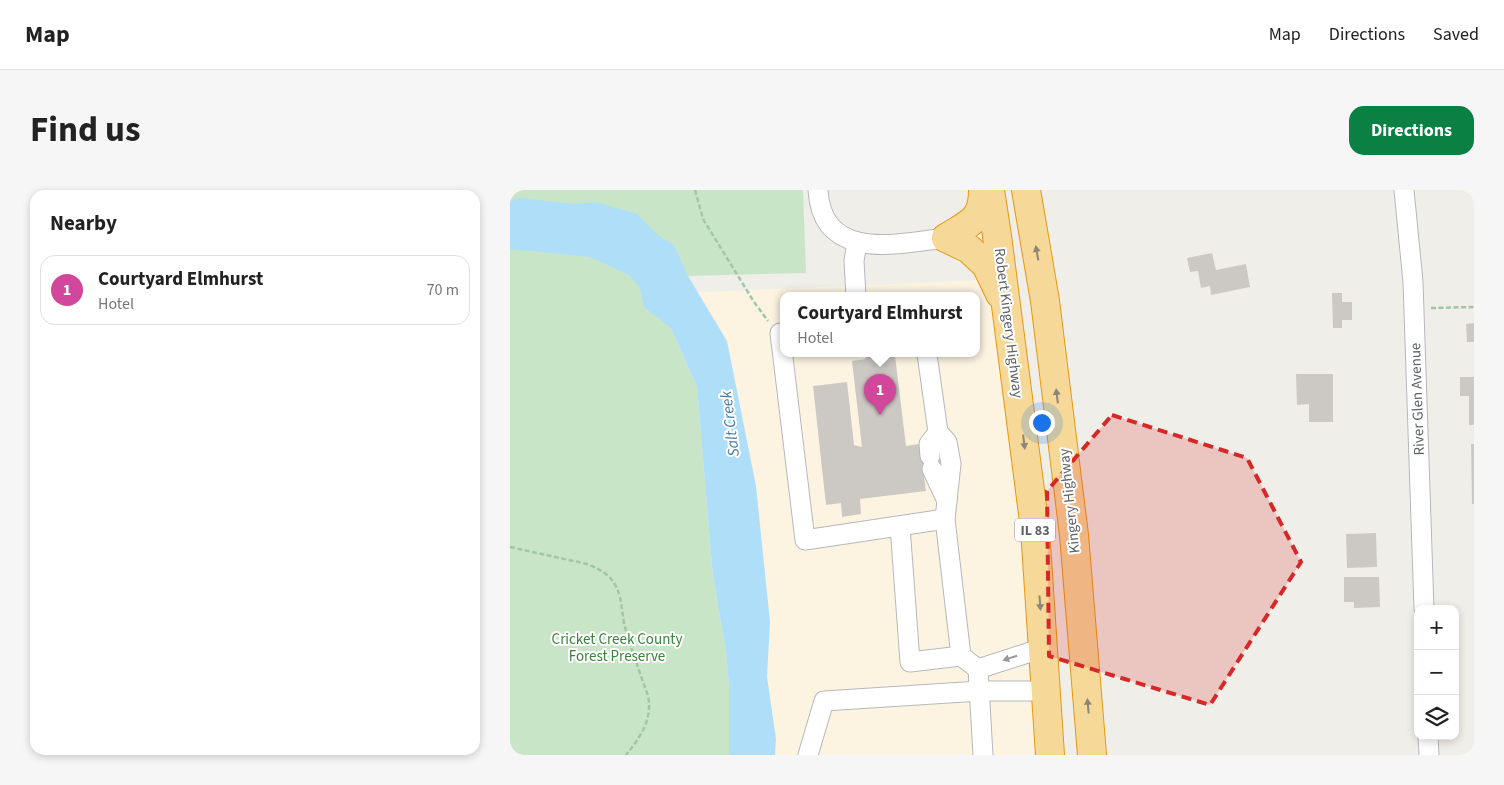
<!DOCTYPE html>
<html lang="en">
<head>
<meta charset="utf-8">
<style>
	:root { --surface:#fff; --page:#f6f6f6; --text:#222; --muted:#767676; --line:#e0e0e0; --accent:#0b8043 }
	body { margin:0; font-family:"Source Sans 3",sans-serif; background:var(--page); color:var(--text) }
	.controls { position:absolute; right:15px; bottom:15px; display:grid; overflow:hidden; border-radius:10px; box-shadow:0 2px 8px #0003 }
	.controls button { width:45px; height:45px; display:grid; place-items:center; padding:0; border:0; border-bottom:1px solid var(--line); background:var(--surface); color:var(--text); font:25px sans-serif }
	.you { position:absolute; left:531px; top:232px; width:18px; height:18px; margin:-12px; border:4px solid #fff; border-radius:50%; background:#1a73e8; box-shadow:0 0 0 8px #1a73e833 }
	.badge { display:grid; place-items:center; width:32px; height:32px; border-radius:50%; background:var(--accent); color:#fff; font-size:16px; font-weight:700 }
	.pin { position:absolute; translate:-50% -41px; filter:drop-shadow(0 1px 2px #0008) }
	.pin::after { content:''; position:absolute; top:26px; width:18px; height:15px; background:inherit; clip-path:polygon(0 0,100% 0,50% 100%) }
	.popup { position:absolute; left:270px; top:102px; width:200px; height:65px; box-sizing:border-box; display:grid; place-content:center; border-radius:10px; background:var(--surface); filter:drop-shadow(0 1px 4px #0005); font-size:16px; white-space:nowrap; color:var(--muted) }
	.popup b { font-size:19px; color:var(--text) }
	.popup::after { content:''; position:absolute; left:50%; top:100%; margin-left:-10px; border:10px solid transparent; border-top-color:var(--surface) }
	.list { margin:0; padding:0; list-style:none }
	h2 { display:flex; justify-content:space-between; align-items:center; height:65px; margin:0; padding:0 20px; font-size:21px }
	h2 small { font-size:16px; font-weight:400; color:var(--muted) }
	.list li { display:grid; grid-template-columns:32px 1fr auto; gap:15px; align-items:center; box-sizing:border-box; height:70px; margin:0 10px 10px; padding:0 10px; border:1px solid var(--line); border-radius:15px }
	.list b { display:block; font-size:19px; white-space:nowrap }
	.list p { margin:0; font-size:16px; white-space:nowrap; color:var(--muted) }
	.list em { font-size:16px; font-style:normal; color:var(--muted) }
	.icon { flex:none; width:28px; height:28px; fill:none; stroke:currentColor; stroke-width:2; stroke-linecap:round; stroke-linejoin:round }
	.map { position:relative; flex:none; width:964px; height:565px; overflow:hidden; border-radius:15px }
	header { display:flex; align-items:center; gap:30px; box-sizing:border-box; height:70px; padding:0 25px; background:var(--surface); border-bottom:1px solid var(--line) }
	header strong { font-size:24px }
	nav { display:flex; gap:28px; margin-inline-start:auto; font-size:18px }
	.intro { display:flex; align-items:center; justify-content:space-between; box-sizing:border-box; height:120px; padding:0 30px }
	h1 { margin:0; font-size:35px }
	.button { padding:12px 22px; border-radius:15px; background:var(--accent); color:#fff; font-size:18px; font-weight:700 }
	main { display:flex; gap:30px; padding:0 30px }
	aside { flex:1; background:var(--surface); border-radius:15px; box-shadow:0 2px 8px #0003 }
	.map>svg:first-child { display:block }
	.commercial { fill:#fcf4e1; fill-rule:evenodd }
	.green { fill:#c9e5c7 }
	.water { fill:#afdef9 }
	.building { fill:#ccc9c4 }
	.lines { fill:none; stroke-linecap:round; stroke-linejoin:round }
	.minor-casing { stroke:#b5b8bb; stroke-width:21 }
	.highway-casing { stroke:#e89710; stroke-width:30 }
	.path { stroke:#a0c7a8; stroke-width:2.5; stroke-dasharray:5 2.5; stroke-linecap:butt }
	.minor { stroke:#fff; stroke-width:19 }
	.highway { stroke:#f6d999; stroke-width:28 }
	.oneway { fill:#8c8676 }
	.oneway2 { fill:#979a9c }
	.marked { fill:#d62828; fill-opacity:0.2; stroke:#d62828; stroke-width:4; stroke-dasharray:10 6; stroke-linejoin:round }
	.labels { text-anchor:middle; stroke-width:4; stroke-linejoin:round; paint-order:stroke }
	.shield { fill:#fff; stroke:#8f9295; stroke-width:1 }
	.shield-label { font-size:14px; font-weight:bold; fill:#5f6367 }
	.street-label { font-size:15px; fill:#5f6367; stroke:#fff }
	.park-label { font-size:15px; fill:#3c823b; stroke:#fff }
	.water-label { font-size:16px; font-style:italic; fill:#477aa3; stroke:#fff }
</style>
</head>
<body>
<header>
<strong>Map</strong>
<nav><a>Map</a><a>Directions</a><a>Saved</a></nav>
</header>
<div class="intro"><h1>Find us</h1><a class="button">Directions</a></div>
<main>
<aside>
<h2>Nearby<small></small></h2>
<ul class="list">
<li><span class="badge" style="background:#d1479c">1</span><div><b>Courtyard Elmhurst</b><p>Hotel</p></div><em>70 m</em></li>
</ul>
</aside>
<div class="map">
<svg width="964" height="565" viewBox="0 0 964 565">
	<rect width="100%" height="100%" fill="#f0eee8"/>
	<path class="commercial" d="M474 90 488 116 528 489 531 565H250L173 103ZM274 106H466V164H274Z"/>
	<polygon class="green" points="0,0 293,0 296,83 178,86 161,138 187,197 202,376 208,417 216,460 219,497 219,565 0,565"/>
	<polygon class="water" points="9,8 64,14 86,12 127,24 149,46 164,55 178,86 217,151 246,296 260,432 257,487 266,549 265,565 219,565 219,497 216,460 208,417 202,376 187,197 161,138 134,117 130,98 119,85 80,67 0,59 0,10"/>
	<g class="building">
		<polygon points="702,63 706,80 736,74 740,97 701,105 700,96 691,98 688,81 680,82 677,68"/>
		<polygon points="822,103 832,103 832,112 842,112 842,130 832,130 832,138 823,138"/>
		<polygon points="964,133 964,152 957,152 956,134"/>
		<polygon points="355,164 369,164 370,168 385,166 396,256 409,254 411,267 431,265 432,278 413,280 416,301 350,309 351,324 332,327 331,313 316,315 303,196 337,192 344,255 352,257 342,171 356,169"/>
		<polygon points="786,184 823,184 823,232 799,232 799,214 787,215"/>
		<polygon points="950,187 964,187 964,235 959,235 959,206 950,206"/>
		<polygon points="961,254 964,254 964,314 962,314"/>
		<polygon points="866,343 867,377 837,378 836,344"/>
		<polygon points="834,387 869,387 870,417 844,418 844,412 834,412"/>
	</g>
	<g class="lines">
		<defs>
			<g id="minor">
				<path d="M308 0C312 72 387 54 436 48"/>
				<polyline points="894,0 903,92 914,419"/>
				<polyline points="346,106 344,71 347,52"/>
				<polyline points="274,143 270,143 295,350 435,329"/>
				<polyline points="417,164 428,242 437,252 441,274 435,329 451,466 468,479 473,565"/>
				<polyline points="420,266 419,254 428,242"/>
				<polyline points="422,279 437,311"/>
				<polyline points="390,336 400,472 451,466"/>
				<polyline points="468,479 533,458"/>
				<polyline points="918,546 919,565"/>
				<polyline points="298,565 314,511 470,501 536,501"/>
			</g>
			<g id="highway">
				<polyline points="480,0 487,46 525,339 540,565"/>
				<polyline points="516,0 535,111 564,345 582,565"/>
				<polyline points="436,48 459,59 476,75 490,104"/>
				<path d="M436 48C459 33 473 31 473 0"/>
			</g>
		</defs>
		<use href="#minor" class="minor-casing"/>
		<use href="#highway" class="highway-casing"/>
		<g class="path">
			<polyline points="185,0 193,29 244,112 258,131"/>
			<polyline points="921,118 964,117"/>
			<path d="M0 357 77 374C87 378 98 383 104 393 113 407 111 422 115 437 120 456 127 474 133 492 136 500 140 509 139 518 138 537 127 551 116 565"/>
		</g>
		<use href="#minor" class="minor"/>
		<use href="#highway" class="highway"/>
	</g>
	<defs><path id="oneway-solid" d="M-6-.8H1V-3.2L6.5 0L1 3.2V.8H-6Z" transform="scale(1.25)"/></defs>
	<g class="oneway">
		<use href="#oneway-solid" transform="translate(527 63) rotate(-100)"/>
		<use href="#oneway-solid" transform="translate(547 206) rotate(-97)"/>
		<use href="#oneway-solid" transform="translate(514 252) rotate(83)"/>
		<use href="#oneway-solid" transform="translate(530 413) rotate(86)"/>
		<use href="#oneway-solid" transform="translate(578 516) rotate(-95)"/>
	</g>
	<use class="oneway2" href="#oneway-solid" transform="translate(500 468) rotate(162)"/>
	<path class="marked" d="M602 225 737 268 791 372 700 515 539 466 537 301Z"/>
	<g class="labels">
		<rect class="shield" x="505" y="328.5" width="40" height="23" rx="4"/>
		<g class="shield-label">
			<text x="525" y="345">IL 83</text>
		</g>
		<g class="street-label">
			<text transform="translate(499 133) rotate(83)" y="5">Robert Kingery Highway</text>
			<text transform="translate(907 209) rotate(-92)" y="5">River Glen Avenue</text>
			<text transform="translate(559 311) rotate(-96)" y="5">Kingery Highway</text>
		</g>
		<g class="park-label">
			<text x="107" y="454">Cricket Creek County<tspan x="107" dy="17">Forest Preserve</tspan></text>
		</g>
		<g class="water-label">
			<text transform="translate(219 234) rotate(-97)" y="6">Salt Creek</text>
		</g>
	</g>
</svg>
<div class="controls">
<button>+</button>
<button>−</button>
<button><svg class="icon" aria-label="layers" viewBox="0 0 24 24"><path d="M12 4l9 5-9 5-9-5zM3 14l9 5 9-5"/></svg></button>
</div>
<div class="you"></div>
<div class="pin badge" style="left:370px;top:225px;background:#d1479c">1</div>
<div class="popup"><b>Courtyard Elmhurst</b>Hotel</div>
</div>
</main>
</body>
</html>
